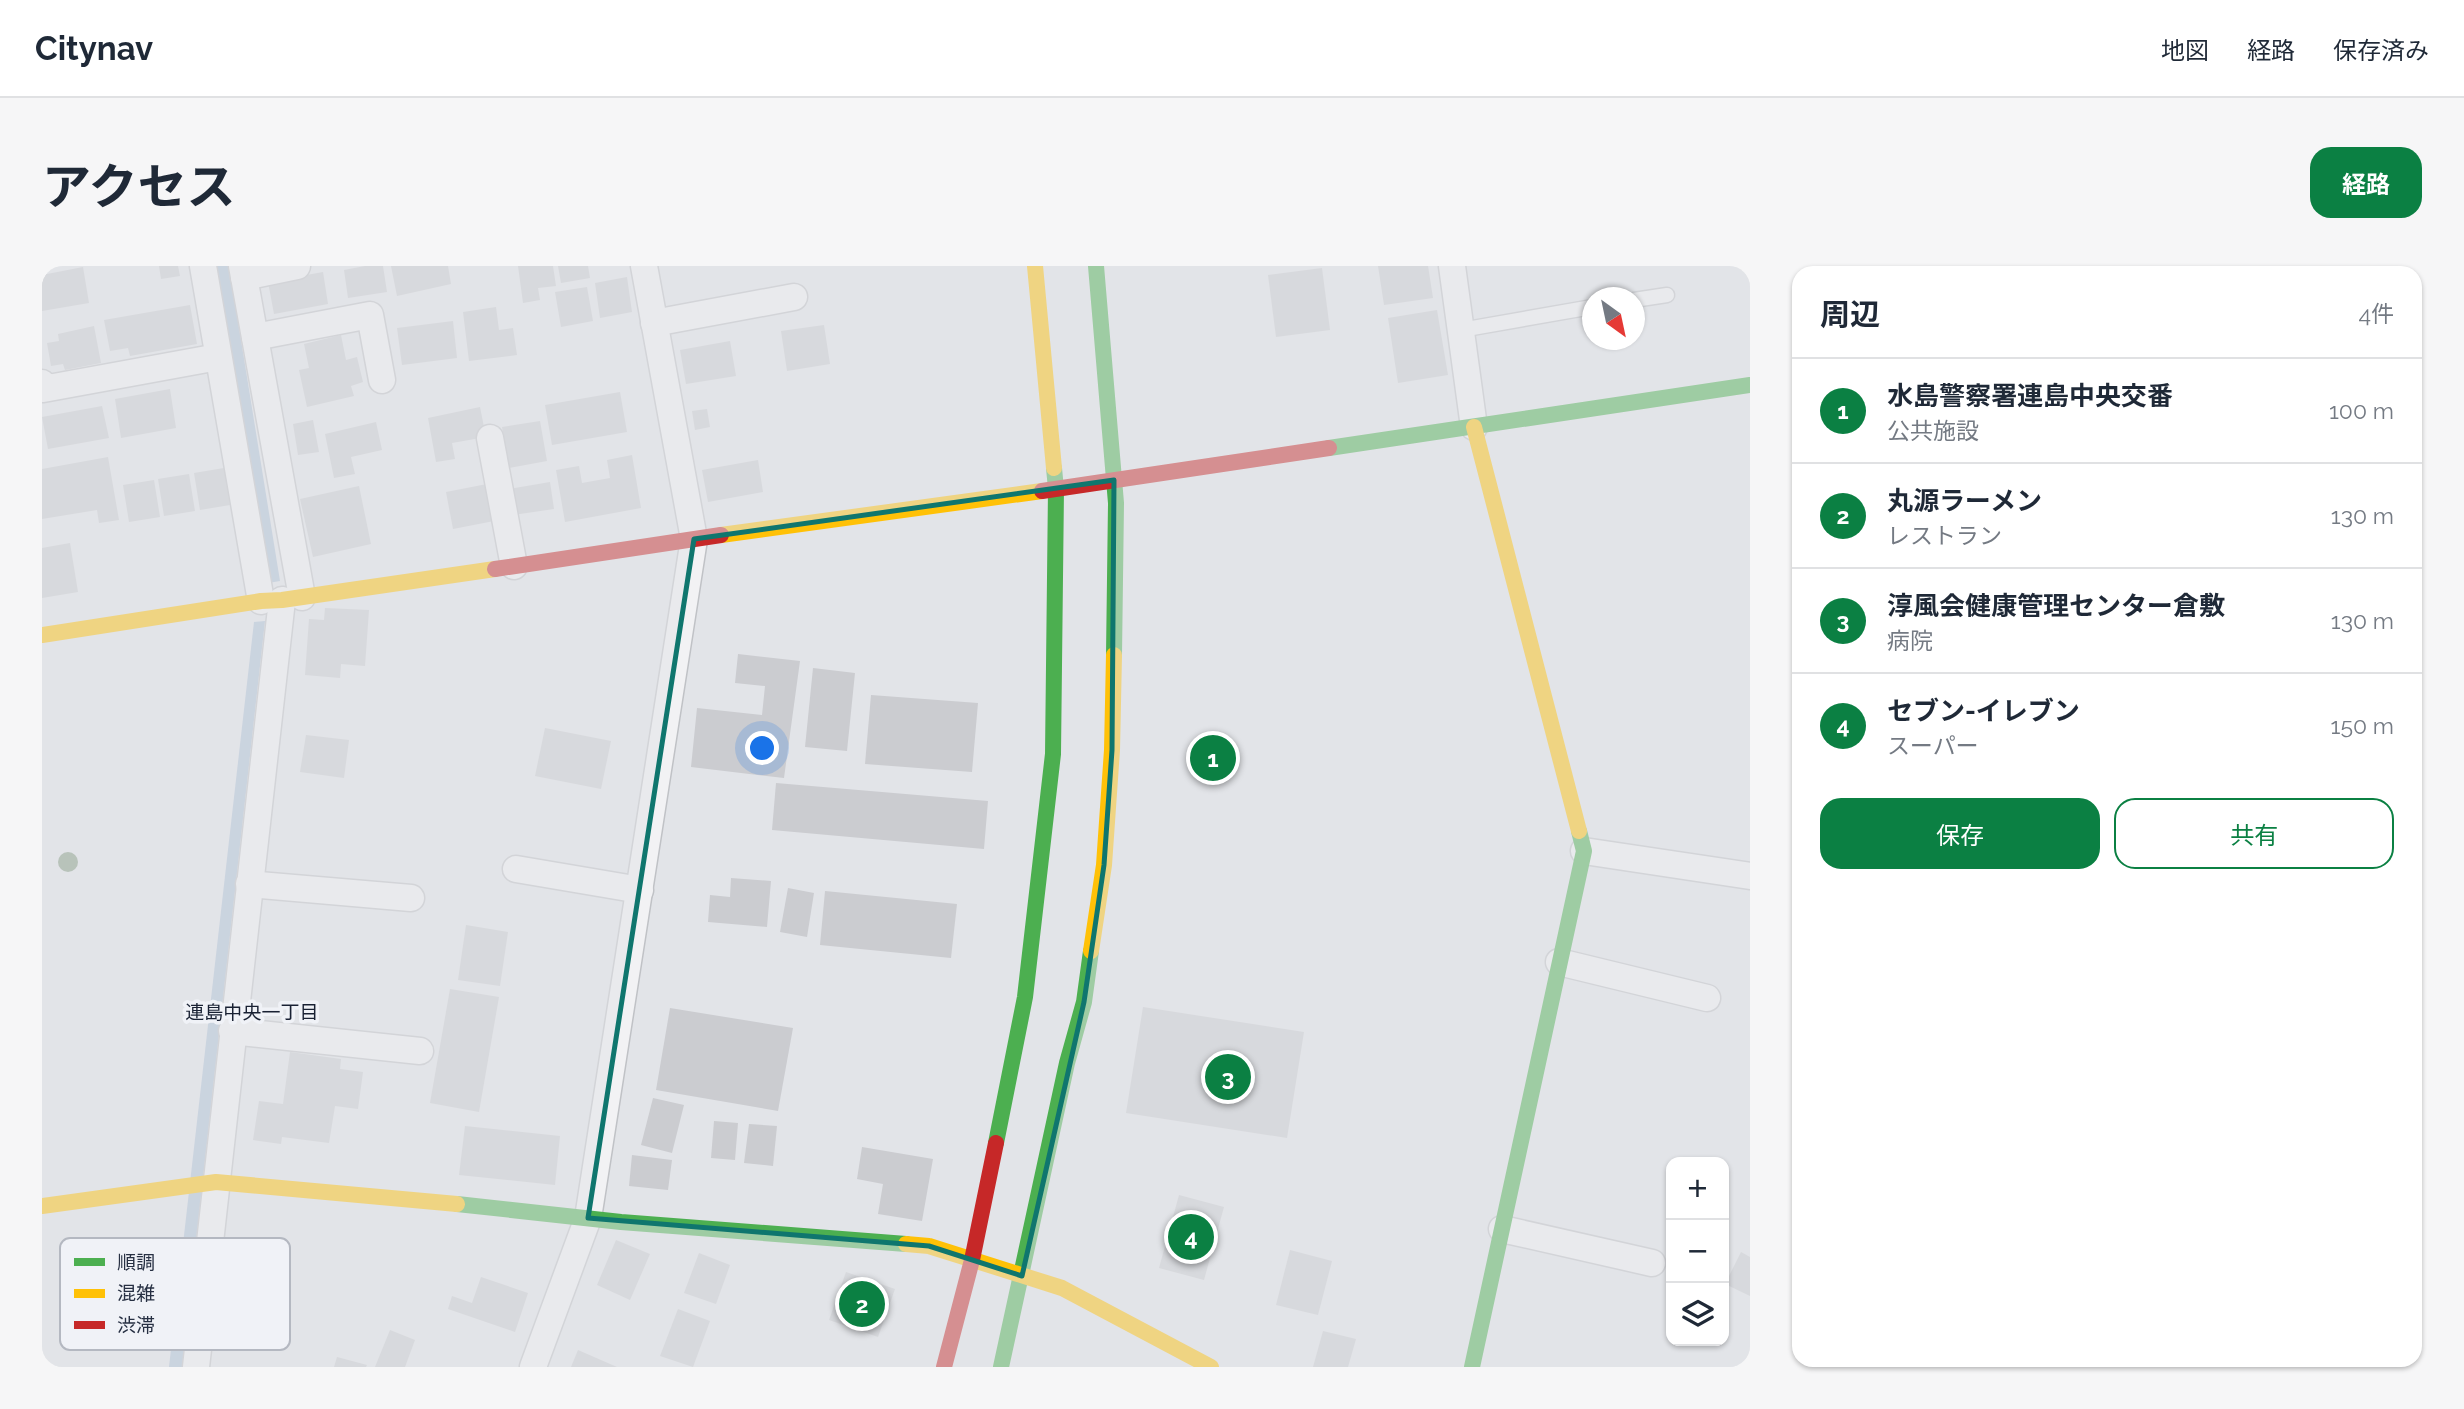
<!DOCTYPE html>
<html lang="ja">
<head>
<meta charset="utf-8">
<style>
	:root { --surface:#fff; --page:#f6f6f7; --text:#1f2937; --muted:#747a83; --line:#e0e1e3; --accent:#0b8043 }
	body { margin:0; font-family:Raleway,"Noto Sans JP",sans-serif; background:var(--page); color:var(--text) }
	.controls { position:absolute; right:21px; bottom:21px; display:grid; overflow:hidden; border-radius:14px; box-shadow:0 2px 5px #0004 }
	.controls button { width:63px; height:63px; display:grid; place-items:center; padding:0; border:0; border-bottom:2px solid var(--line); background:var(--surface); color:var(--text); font:35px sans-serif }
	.compass { position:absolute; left:1540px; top:21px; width:63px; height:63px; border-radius:50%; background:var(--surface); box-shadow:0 2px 5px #0004; rotate:147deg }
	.you { position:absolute; left:721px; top:483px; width:24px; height:24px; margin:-18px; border:5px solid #fff; border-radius:50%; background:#1a73e8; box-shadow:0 0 0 10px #1a73e833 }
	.badge { display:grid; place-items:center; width:46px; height:46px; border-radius:50%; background:var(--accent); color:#fff; font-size:23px; font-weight:700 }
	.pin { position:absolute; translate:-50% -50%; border:4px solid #fff; box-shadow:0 2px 7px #0006 }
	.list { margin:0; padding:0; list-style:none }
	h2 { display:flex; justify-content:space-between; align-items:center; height:91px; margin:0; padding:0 28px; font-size:30px }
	h2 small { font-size:23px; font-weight:400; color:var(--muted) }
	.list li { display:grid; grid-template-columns:46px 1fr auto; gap:21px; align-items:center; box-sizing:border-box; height:105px; padding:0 28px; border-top:2px solid var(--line) }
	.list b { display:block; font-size:26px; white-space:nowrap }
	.list p { margin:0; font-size:23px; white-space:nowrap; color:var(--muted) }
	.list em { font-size:23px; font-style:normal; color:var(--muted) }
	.actions { display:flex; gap:14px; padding:21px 28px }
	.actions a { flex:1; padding:16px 0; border:2px solid var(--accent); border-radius:21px; text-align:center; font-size:24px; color:var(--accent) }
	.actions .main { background:var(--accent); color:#fff }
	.icon { flex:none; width:38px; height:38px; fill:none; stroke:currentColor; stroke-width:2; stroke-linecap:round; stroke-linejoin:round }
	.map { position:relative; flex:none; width:1708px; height:1101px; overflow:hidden; border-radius:21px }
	header { display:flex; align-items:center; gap:42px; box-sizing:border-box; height:98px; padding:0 35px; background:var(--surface); border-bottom:2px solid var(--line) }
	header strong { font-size:33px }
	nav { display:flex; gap:38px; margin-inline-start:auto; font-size:24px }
	.intro { display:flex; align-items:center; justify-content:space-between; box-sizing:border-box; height:168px; padding:0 42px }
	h1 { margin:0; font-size:49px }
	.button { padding:18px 32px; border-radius:21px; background:var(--accent); color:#fff; font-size:24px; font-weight:700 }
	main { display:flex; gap:42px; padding:0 42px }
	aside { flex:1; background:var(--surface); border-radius:21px; box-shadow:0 2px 5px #0004 }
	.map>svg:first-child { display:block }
	.water { fill:#aec0d5 }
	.building { fill:#cbccd0 }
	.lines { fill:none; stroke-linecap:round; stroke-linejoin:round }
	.lane-casing { stroke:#c0c2c6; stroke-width:17 }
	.street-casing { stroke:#c0c2c6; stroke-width:29 }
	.lane { stroke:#f2f2f4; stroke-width:14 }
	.street { stroke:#f2f2f4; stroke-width:26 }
	.fast { stroke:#4caf50; stroke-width:16 }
	.slow { stroke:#ffc107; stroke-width:16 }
	.jam { stroke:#c62828; stroke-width:16 }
	.tree { fill:#869b84 }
	.marked { fill:none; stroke:#0f766e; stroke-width:5; stroke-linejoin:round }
	.labels { text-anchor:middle; stroke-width:7; stroke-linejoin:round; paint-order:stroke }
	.neighbourhood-label { font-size:19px; fill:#192133; stroke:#f0f2f7 }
	.key { fill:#f0f2f7; stroke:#b4b8c1; stroke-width:2 }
	.key-label { font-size:19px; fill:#273043 }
</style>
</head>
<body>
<header>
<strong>Citynav</strong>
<nav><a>地図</a><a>経路</a><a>保存済み</a></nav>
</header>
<div class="intro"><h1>アクセス</h1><a class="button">経路</a></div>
<main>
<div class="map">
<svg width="1708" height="1101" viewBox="0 0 1708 1101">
	<rect width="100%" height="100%" fill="#e2e4e8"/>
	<g class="water">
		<polygon points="174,0 187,0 238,315 226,317"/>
		<polygon points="223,355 140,1101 127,1101 212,356"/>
	</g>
	<g class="building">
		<polygon points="117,0 136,0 138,10 119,13"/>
		<polygon points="323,0 341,0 345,26 306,32 302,4"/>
		<polygon points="349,0 406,0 409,18 355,30"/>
		<polygon points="476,0 511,0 514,20 496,22 498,34 481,37"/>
		<polygon points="516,0 546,0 548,12 519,17"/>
		<polygon points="1336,0 1386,0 1391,32 1342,39"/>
		<polygon points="41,1 47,37 0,45 0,9"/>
		<polygon points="1280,2 1288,64 1234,71 1226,9"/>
		<polygon points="281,6 286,38 232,48 226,16"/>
		<polygon points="585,11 590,46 558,52 553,17"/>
		<polygon points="545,21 551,55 519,61 513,26"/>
		<polygon points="148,39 155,78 88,90 86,82 68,85 62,54"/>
		<polygon points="454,41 457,64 471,62 475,89 427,95 421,46"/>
		<polygon points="1395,44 1406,109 1356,117 1346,52"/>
		<polygon points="411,55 415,92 360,99 355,62"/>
		<polygon points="782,59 788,98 745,105 739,65"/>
		<polygon points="52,60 59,97 23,104 21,98 9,100 5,77 17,75 16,68"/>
		<polygon points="299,69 304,94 315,91 321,116 309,120 312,130 265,141 257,104 267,102 262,78"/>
		<polygon points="688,75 694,110 644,118 638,84"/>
		<polygon points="128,123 134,162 79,172 73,133"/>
		<polygon points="578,126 585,166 510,179 503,139"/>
		<polygon points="60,140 67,172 6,183 0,151"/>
		<polygon points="438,141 444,171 410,177 413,193 394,196 386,152"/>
		<polygon points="665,143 668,161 653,164 650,145"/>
		<polygon points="271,154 277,186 256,189 251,158"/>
		<polygon points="498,155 505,195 467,202 460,161"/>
		<polygon points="334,156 340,184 309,191 313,208 292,212 283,168"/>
		<polygon points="590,189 599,242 523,256 514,204 537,200 540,217 568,212 565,194"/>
		<polygon points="66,191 77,254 57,257 55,244 0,253 0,203"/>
		<polygon points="716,194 721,226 666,236 660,204"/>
		<polygon points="182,202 188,239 158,244 152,207"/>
		<polygon points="147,208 153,245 122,250 116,213"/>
		<polygon points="112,214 118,251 87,256 81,219"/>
		<polygon points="508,216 512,243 471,249 467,223"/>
		<polygon points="445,218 452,255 411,263 404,226"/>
		<polygon points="317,220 329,278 271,291 258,233"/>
		<polygon points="28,277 36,326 0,332 0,282"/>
		<polygon points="283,342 327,344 323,400 299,398 298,412 263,409 267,353 282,354"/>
		<polygon points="696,388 758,395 742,512 649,501 655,442 720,449 723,420 693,417"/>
		<polygon points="771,402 813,407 805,485 763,481"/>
		<polygon points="829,429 936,437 930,506 823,498"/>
		<polygon points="503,462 569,475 559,523 493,510"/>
		<polygon points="264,469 307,474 302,512 258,506"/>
		<polygon points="734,517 946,535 942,583 730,564"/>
		<polygon points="689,612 729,615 725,661 666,656 668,629 688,631"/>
		<polygon points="746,622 772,627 765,671 738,666"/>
		<polygon points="783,625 915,638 909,692 778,679"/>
		<polygon points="424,659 466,666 458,720 416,714"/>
		<polygon points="408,723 457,731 437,846 388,837"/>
		<polygon points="1101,741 1262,766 1245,872 1084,847"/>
		<polygon points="628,742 751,762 736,845 614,824"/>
		<polygon points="248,786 299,793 298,803 321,806 316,843 293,840 287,877 240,871 239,878 211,874 217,835 241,838"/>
		<polygon points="611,832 642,839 630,887 599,879"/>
		<polygon points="672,855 696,857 693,894 669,892"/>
		<polygon points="707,858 735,860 731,900 702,897"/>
		<polygon points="423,860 518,870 513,919 417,909"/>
		<polygon points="820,881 891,893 880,955 836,948 841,918 815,913"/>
		<polygon points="590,889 630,894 626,924 587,920"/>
		<polygon points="1137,929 1182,941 1162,1014 1117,1002"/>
		<polygon points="574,974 608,988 588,1034 555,1019"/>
		<polygon points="1248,984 1290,995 1276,1049 1234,1039"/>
		<polygon points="1699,986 1708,991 1708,1030 1683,1018"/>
		<polygon points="657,987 688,999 674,1038 642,1027"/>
		<polygon points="804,1006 853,1023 836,1071 787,1054"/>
		<polygon points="439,1011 486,1027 473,1066 406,1043 410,1030 430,1037"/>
		<polygon points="636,1043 668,1055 651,1101 618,1090"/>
		<polygon points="348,1064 373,1074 363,1101 333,1101"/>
		<polygon points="1281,1065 1314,1073 1306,1101 1271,1101"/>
		<polygon points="536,1084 575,1101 529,1101"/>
		<polygon points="295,1091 325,1099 324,1101 292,1101"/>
	</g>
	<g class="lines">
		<defs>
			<g id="lane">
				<polyline points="1592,34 1625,29"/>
				<polyline points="1419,64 1550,41"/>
			</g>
			<g id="street">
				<polyline points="161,0 219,335"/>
				<polyline points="200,0 260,331"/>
				<polyline points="1410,0 1432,161"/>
				<polyline points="202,11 255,0"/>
				<polyline points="612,57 752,31"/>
				<polyline points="213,71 328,49 340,114"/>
				<polyline points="0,117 1,123 176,91"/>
				<polyline points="448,172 472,300"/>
				<polyline points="1542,585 1708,610"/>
				<polyline points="474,603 598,624"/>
				<polyline points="207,618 369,632"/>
				<polyline points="1517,696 1665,732"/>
				<polyline points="190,765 378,785"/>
				<polyline points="1460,963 1610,997"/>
				<polyline points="154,1101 240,334"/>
				<polyline points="491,1101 546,952 652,273 602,0"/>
			</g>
		</defs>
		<use href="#lane" class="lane-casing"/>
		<use href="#street" class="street-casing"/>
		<use href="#lane" class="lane"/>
		<use href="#street" class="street"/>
		<g class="fast">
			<polyline points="1054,0 1074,237 1072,389"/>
			<polyline points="1287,182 1708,119"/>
			<polyline points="954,877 983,731 1011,488 1014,223 1012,202"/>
			<polyline points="415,938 579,956 864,978"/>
			<polyline points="959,1101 1025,797 1042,736 1049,685"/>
			<polyline points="1430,1101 1542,585 1537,565"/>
		</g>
		<g class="slow">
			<polyline points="993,0 1012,202"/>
			<polyline points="1432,161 1537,565"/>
			<polyline points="679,269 1000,225"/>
			<polyline points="0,369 219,335 240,334 453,303"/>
			<polyline points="1049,685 1062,599 1070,484 1072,389"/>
			<polyline points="0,940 174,916 415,938"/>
			<polyline points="864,978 887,980 1020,1022 1169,1101"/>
		</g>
		<g class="jam">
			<polyline points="1000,225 1287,182"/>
			<polyline points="453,303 679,269"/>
			<polyline points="902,1101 930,994 954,877"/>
		</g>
	</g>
	<circle class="tree" cx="26" cy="596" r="10"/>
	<path d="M0 0H1708V1101H0ZM1072 214 1070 484 1062 599 1042 736 980 1010 887 980 546 952 652 273Z" fill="#e2e4e8" fill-opacity=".55" fill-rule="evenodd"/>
	<path class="marked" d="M1072 214 1070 484 1062 599 1042 736 980 1010 887 980 546 952 652 273Z"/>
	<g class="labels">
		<g class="neighbourhood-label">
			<text x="210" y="753">連島中央一丁目</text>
		</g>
	</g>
	<rect x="18" y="972" width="230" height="112" rx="10" class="key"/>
	<rect x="32" y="992" width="31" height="8" fill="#4caf50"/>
	<rect x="32" y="1023" width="31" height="9" fill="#ffc107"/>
	<rect x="32" y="1055" width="31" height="8" fill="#c62828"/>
	<g class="key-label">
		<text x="75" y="1003">順調</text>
		<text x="75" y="1034">混雑</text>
		<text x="75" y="1066">渋滞</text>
	</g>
</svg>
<div class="controls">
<button>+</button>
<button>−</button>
<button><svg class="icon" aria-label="layers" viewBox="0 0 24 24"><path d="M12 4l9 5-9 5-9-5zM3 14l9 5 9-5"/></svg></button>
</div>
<svg class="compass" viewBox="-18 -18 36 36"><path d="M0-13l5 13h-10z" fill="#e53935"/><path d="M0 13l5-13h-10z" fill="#747a83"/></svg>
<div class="you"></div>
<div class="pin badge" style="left:1171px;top:492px">1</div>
<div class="pin badge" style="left:820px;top:1038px">2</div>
<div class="pin badge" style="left:1186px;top:811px">3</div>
<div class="pin badge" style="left:1149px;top:971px">4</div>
</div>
<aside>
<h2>周辺<small>4件</small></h2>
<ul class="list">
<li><span class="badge">1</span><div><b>水島警察署連島中央交番</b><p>公共施設</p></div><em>100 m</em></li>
<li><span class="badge">2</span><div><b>丸源ラーメン</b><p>レストラン</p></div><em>130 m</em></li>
<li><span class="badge">3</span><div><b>淳風会健康管理センター倉敷</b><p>病院</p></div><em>130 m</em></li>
<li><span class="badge">4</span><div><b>セブン-イレブン</b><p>スーパー</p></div><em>150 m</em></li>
</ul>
<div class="actions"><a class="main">保存</a><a>共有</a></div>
</aside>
</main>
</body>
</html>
